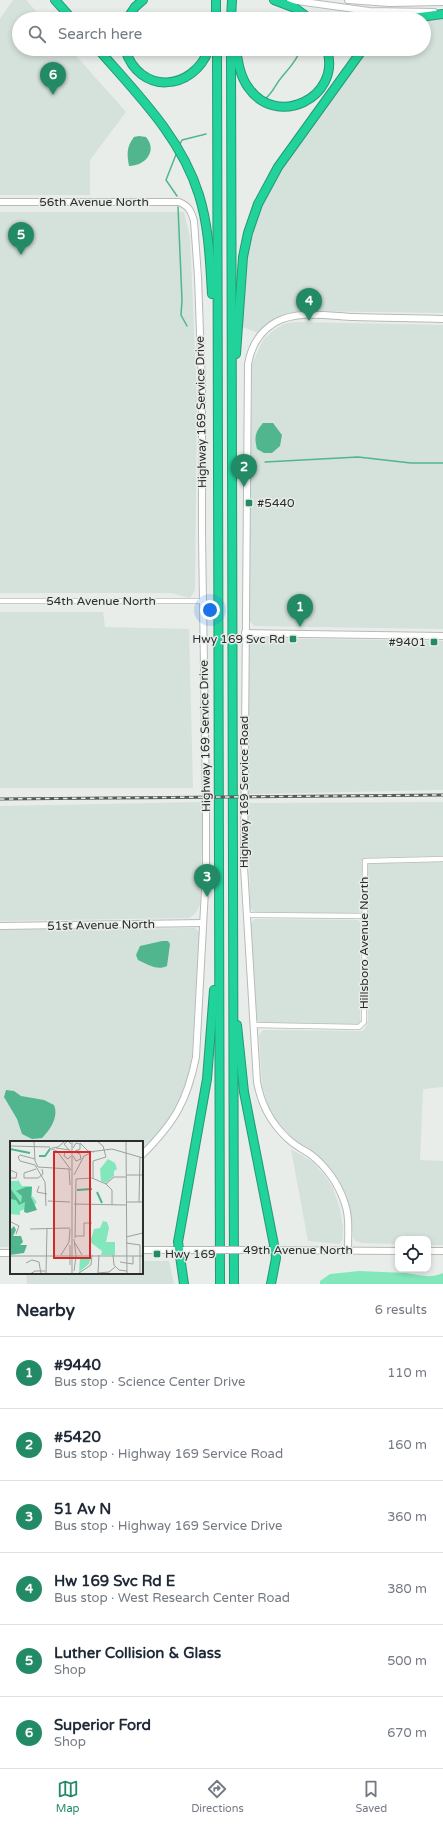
<!DOCTYPE html>
<html lang="en">
<head>
<meta charset="utf-8">
<style>
	:root { --surface:#fff; --page:#f2f2f3; --text:#1f2937; --muted:#747a83; --line:#e0e1e3; --accent:#238a66 }
	body { margin:0; font-family:"Varela Round",sans-serif; background:var(--page); color:var(--text) }
	.controls { position:absolute; right:12px; bottom:12px; display:grid; overflow:hidden; border-radius:8px; box-shadow:0 2px 6px #0003 }
	.controls button { width:36px; height:36px; display:grid; place-items:center; padding:0; border:0; border-bottom:1px solid var(--line); background:var(--surface); color:var(--text); font:20px sans-serif }
	.you { position:absolute; left:210px; top:610px; width:14px; height:14px; margin:-10px; border:3px solid #fff; border-radius:50%; background:#1a73e8; box-shadow:0 0 0 6px #1a73e833 }
	.badge { display:grid; place-items:center; width:26px; height:26px; border-radius:50%; background:var(--accent); color:#fff; font-size:13px; font-weight:700 }
	.pin { position:absolute; translate:-50% -33px; filter:drop-shadow(0 1px 2px #0008) }
	.pin::after { content:''; position:absolute; top:21px; width:14px; height:12px; background:inherit; clip-path:polygon(0 0,100% 0,50% 100%) }
	.list { margin:0; padding:0; list-style:none }
	h2 { display:flex; justify-content:space-between; align-items:center; height:52px; margin:0; padding:0 16px; font-size:17px }
	h2 small { font-size:13px; font-weight:400; color:var(--muted) }
	.list li { display:grid; grid-template-columns:26px 1fr auto; gap:12px; align-items:center; box-sizing:border-box; height:72px; padding:0 16px; border-top:1px solid var(--line) }
	.list b { display:block; font-size:15px; white-space:nowrap }
	.list p { margin:0; font-size:13px; white-space:nowrap; color:var(--muted) }
	.list em { font-size:13px; font-style:normal; color:var(--muted) }
	.icon { flex:none; width:22px; height:22px; fill:none; stroke:currentColor; stroke-width:2; stroke-linecap:round; stroke-linejoin:round }
	.map { position:relative; flex:none; width:443px; height:1284px; overflow:hidden }
	.search { position:absolute; background:var(--surface); box-shadow:0 2px 6px #0003; left:12px; right:12px; top:12px; height:44px; display:flex; align-items:center; gap:10px; box-sizing:border-box; padding:0 14px; border-radius:22px; color:var(--muted); font-size:15px }
	.sheet { height:484px; background:var(--surface) }
	nav { display:flex; justify-content:space-around; align-items:center; box-sizing:border-box; height:56px; border-top:1px solid var(--line); background:var(--surface); font-size:11px; color:var(--muted) }
	nav a { display:grid; justify-items:center; gap:2px }
	nav .on { color:var(--accent) }
	.map>svg:first-child { display:block }
	.built { fill:#d5e1db }
	.green { fill:#83e7bc }
	.water { fill:#51b68e }
	.lines { fill:none; stroke-linecap:round; stroke-linejoin:round }
	.stream { stroke:#51b68e; stroke-width:1.5 }
	.street-casing { stroke:#b6bbb9; stroke-width:6 }
	.secondary-casing { stroke:#b6bbb9; stroke-width:8 }
	.highway-casing { stroke:#259974; stroke-width:10 }
	.street { stroke:#fff; stroke-width:4.5 }
	.secondary { stroke:#fff; stroke-width:6 }
	.highway { stroke:#21d29a; stroke-width:8 }
	.rail-casing { stroke:#595c5a; stroke-width:3 }
	.rail { stroke:#e8edea; stroke-width:1.5; stroke-dasharray:4.5; stroke-linecap:butt }
	.secondary-bridge-casing { stroke:#b6bbb9; stroke-width:8; stroke-linecap:butt }
	.secondary-bridge { stroke:#fff; stroke-width:6 }
	.poi-dot { fill:#238a66; stroke:#e8edea; stroke-width:1.5 }
	.labels { text-anchor:middle; stroke-width:3; stroke-linejoin:round; paint-order:stroke }
	.street-label { font-size:12px; fill:#2c2e2d; stroke:#e8edea }
	.poi-label { font-size:12px; fill:#2c2e2d; stroke:#e8edea; text-anchor:start }
	.inset-river { fill:none; stroke:#51b68e; stroke-width:2 }
	.inset-road { fill:none; stroke:#9da19e; stroke-width:1 }
	.view { fill:#d62828; fill-opacity:0.15; stroke:#d62828; stroke-width:2 }
	.inset-edge { fill:none; stroke:#2c2e2d; stroke-width:2 }
</style>
</head>
<body>
<div class="map">
<svg width="443" height="1284" viewBox="0 0 443 1284">
	<rect width="100%" height="100%" fill="#e8edea"/>
	<g class="built">
		<polygon points="13,0 26,0 43,19 19,19 19,49 70,49 126,112 90,160 90,195 0,195 0,19"/>
		<polygon points="443,17 443,313 299,311 285,314 269,322 258,333 240,326 248,249 264,201 278,173 368,49 424,49 424,19"/>
		<polygon points="0,212 184,212 190,237 197,399 195,590 190,598 171,593 0,593"/>
		<polygon points="294,322 443,325 443,629 254,626 249,620 252,364 263,340 274,330 284,324"/>
		<polygon points="0,612 103,612 105,627 189,629 193,788 0,788"/>
		<polygon points="256,638 443,641 443,790 248,794 249,645 252,639"/>
		<polygon points="203,802 200,905 195,914 189,918 0,921 0,806"/>
		<polygon points="443,802 443,856 363,858 359,913 355,914 254,912 250,908 248,803"/>
		<polygon points="443,862 443,1087 423,1089 420,1160 443,1161 443,1245 428,1245 428,1239 398,1239 398,1244 362,1243 355,1241 353,1237 351,1217 347,1196 338,1179 325,1164 293,1138 279,1123 268,1106 262,1085 259,1035 263,1030 362,1031 365,1029 368,1021 367,867 369,863"/>
		<polygon points="255,919 358,920 360,922 360,1022 358,1024 262,1023 259,1022 257,1019 251,923"/>
		<polygon points="195,928 199,932 192,1056 187,1081 180,1102 163,1129 142,1150 142,1142 11,1142 11,1247 0,1247 0,930"/>
		<polygon points="291,1149 313,1162 325,1176 333,1188 340,1209 343,1227 343,1238 340,1244 308,1241"/>
		<polygon points="142,1261 169,1261 174,1284 27,1284 26,1273 142,1273"/>
	</g>
	<path class="green" d="M359 1271C375 1272 391 1272 406 1273 420 1275 429 1279 443 1273V1284H320V1281L330 1274Z"/>
	<g class="water">
		<path d="M139 136 146 137C158 151 145 166 129 166 127 155 126 147 134 137Z"/>
		<path d="M263 423H273L282 435 280 446 272 453H264L257 449C254 437 255 432 263 423Z"/>
		<path d="M162 941H168L170 944 167 966C157 971 147 964 138 960L136 955 140 946Z"/>
		<path d="M6 1090 14 1091 21 1096 44 1100 54 1105C59 1117 50 1130 42 1138L32 1139 22 1134 17 1119 4 1097Z"/>
	</g>
	<g class="lines">
		<g class="stream">
			<path d="M265 99C273 93 275 85 281 78 289 68 296 62 301 49"/>
			<polyline points="180,144 182,140 206,134"/>
			<polyline points="177,152 166,180 177,196"/>
			<polyline points="178,207 182,300 181,315 187,326"/>
			<polyline points="265,462 358,457 411,463 443,463"/>
		</g>
		<defs>
			<g id="street">
				<polyline points="0,601 203,601"/>
				<polyline points="246,915 364,916"/>
				<polyline points="254,1025 359,1027 364,1022 365,861 443,859"/>
			</g>
			<g id="secondary">
				<polyline points="290,0 369,11 434,12"/>
				<polyline points="348,0 389,3 443,2"/>
				<path d="M0 202H179C189 206 191 211 194 221L198 277 202 388V535L206 800V871L196 1057C187 1102 174 1123 142 1155"/>
				<polyline points="245,633 443,636"/>
				<polyline points="0,926 203,923"/>
				<polyline points="142,1250 198,1250"/>
				<polyline points="255,1250 398,1251"/>
				<path d="M348 1250C348 1233 350 1216 344 1201 338 1183 325 1165 310 1154 302 1149 294 1145 287 1138 271 1123 261 1104 257 1082L244 867 248 364C251 347 260 331 276 322 298 310 330 316 354 317 384 318 413 318 443 319"/>
				<polyline points="428,1251 443,1251"/>
				<polyline points="0,1253 11,1253"/>
			</g>
			<g id="highway">
				<polyline points="55,0 72,19"/>
				<polyline points="274,0 295,8 310,19"/>
				<polyline points="127,19 135,7 143,0"/>
				<polyline points="216,19 216,0"/>
				<polyline points="231,19 232,0"/>
				<polyline points="405,19 443,14"/>
				<path d="M98 49C137 94 181 137 199 195 209 227 210 261 212 294"/>
				<path d="M125 49C139 95 193 92 209 49"/>
				<polyline points="217,49 220,1284"/>
				<polyline points="231,49 234,1284"/>
				<path d="M236 49C238 62 240 76 248 87 276 129 342 98 327 49"/>
				<polyline points="236,354 243,257 248,233 258,204 278,167 363,49"/>
				<polyline points="237,1025 244,1092 275,1250 276,1258 271,1284"/>
				<polyline points="184,1284 178,1242 207,1079 214,990"/>
			</g>
		</defs>
		<use href="#street" class="street-casing"/>
		<use href="#secondary" class="secondary-casing"/>
		<use href="#highway" class="highway-casing"/>
		<use href="#street" class="street"/>
		<use href="#secondary" class="secondary"/>
		<use href="#highway" class="highway"/>
		<defs>
			<polyline id="rail" points="0,799 443,795"/>
		</defs>
		<use href="#rail" class="rail-casing"/>
		<use href="#rail" class="rail"/>
		<defs>
			<polyline id="secondary-bridge" points="198,1250 255,1250"/>
		</defs>
		<use href="#secondary-bridge" class="secondary-bridge-casing"/>
		<use href="#secondary-bridge" class="secondary-bridge"/>
	</g>
	<g class="poi-dot">
		<rect x="245" y="499" width="8" height="8" rx="2"/>
		<rect x="289" y="635" width="8" height="8" rx="2"/>
		<rect x="430" y="638" width="8" height="8" rx="2"/>
		<rect x="153" y="1250" width="8" height="8" rx="2"/>
	</g>
	<g class="labels">
		<g class="street-label">
			<text x="94" y="206">56th Avenue North</text>
			<text transform="translate(201 412) rotate(-91)" y="4">Highway 169 Service Drive</text>
			<text x="101" y="605">54th Avenue North</text>
			<text transform="translate(205 736) rotate(-91)" y="4">Highway 169 Service Drive</text>
			<text transform="translate(244 792) rotate(-90)" y="4">Highway 169 Service Road</text>
			<text transform="translate(101 925) rotate(-1)" y="4">51st Avenue North</text>
			<text transform="translate(364 943) rotate(-90)" y="4">Hillsboro Avenue North</text>
			<text x="298" y="1254">49th Avenue North</text>
		</g>
		<g class="poi-label">
			<text x="257" y="507">#5440</text>
			<text x="285" y="643" text-anchor="end">Hwy 169 Svc Rd</text>
			<text x="426" y="646" text-anchor="end">#9401</text>
			<text x="165" y="1258">Hwy 169</text>
		</g>
	</g>
	<g transform="translate(10 1141)">
		<rect width="133" height="133" fill="#e8edea"/>
		<path d="M98 18 105 22 107 28 104 30V35L96 42 91 40 90 28ZM7 37 12 45H22V55L26 60V63L10 70V74L0 73V40H8ZM93 80 97 81 99 87 96 101H105V114H91L92 110 80 101 84 88 90 87ZM81 116 79 123 69 131 70 117Z" fill="#83e7bc"/>
		<path d="M16 46H22L21 56 27 69 17 72 14 71 15 61 9 64 6 59 0 58V47L11 62 12 55 6 50ZM4 85 6 89 3 95H11L13 101 10 104H17L14 112 0 114 1 88Z" fill="#51b68e"/>
		<path class="inset-river" d="M0 8 20 12M29 15H35L40 8M67 49 82 48M87 51 92 62"/>
		<path class="inset-road" d="M24 0 25 20 28 26M62 0V133M116 0 117 133M70 2 78 10 84 11M0 5 40 6M39 7 47 10 61 29M42 7 48 6 54 1M46 7 60 9M63 7 66 2 70 3V8L65 10M59 9 54 3 58 0 61 3M61 10 55 11 54 15 58 18 61 15M66 10 79 11 102 8 133 17M63 15 66 20 71 18 70 13 65 11M25 18 10 14 8 16 10 20 25 24 35 41 36 65M28 26 59 28 60 44M26 28 14 32V37H28L33 33 32 28M0 29 7 32 6 37H0M64 34 74 15 81 12M116 34H133M83 37V20L96 16 93 5 87 0M96 43 104 36H116M29 45 27 51 37 53M38 60 60 61M116 61H133M129 61 130 16M64 63 116 64M1 81 9 85 6 93M20 88 60 87M65 95H74V82H82M116 96 133 92M65 97 66 38 82 37 96 43 102 49V64M64 98 66 115 64 130M65 102 72 114M116 102 130 104V133M60 104V124M51 114 59 101 60 88M103 114 104 124 109 129 117 130M0 115H133M29 121 31 133M110 121 123 123V115M16 122 22 119 29 121M69 132 81 124 82 114M88 132 99 131 105 126M88 132 89 114M20 133 25 130H35M36 133 37 87"/>
		<path class="view" d="M44 11H80V117H44Z"/>
		<rect width="133" height="133" class="inset-edge"/>
	</g>
</svg>
<div class="controls">
<button><svg class="icon" aria-label="locate" viewBox="0 0 24 24"><circle cx="12" cy="12" r="6"/><path d="M12 2v4M12 18v4M2 12h4M18 12h4"/></svg></button>
</div>
<div class="you"></div>
<div class="pin badge" style="left:300px;top:627px">1</div>
<div class="pin badge" style="left:244px;top:487px">2</div>
<div class="pin badge" style="left:207px;top:897px">3</div>
<div class="pin badge" style="left:309px;top:321px">4</div>
<div class="pin badge" style="left:21px;top:255px">5</div>
<div class="pin badge" style="left:53px;top:95px">6</div>
<div class="search"><svg class="icon" aria-label="search" viewBox="0 0 24 24"><circle cx="10" cy="10" r="6"/><path d="M15 15l6 6"/></svg>Search here</div>
</div>
<section class="sheet">
<h2>Nearby<small>6 results</small></h2>
<ul class="list">
<li><span class="badge">1</span><div><b>#9440</b><p>Bus stop · Science Center Drive</p></div><em>110 m</em></li>
<li><span class="badge">2</span><div><b>#5420</b><p>Bus stop · Highway 169 Service Road</p></div><em>160 m</em></li>
<li><span class="badge">3</span><div><b>51 Av N</b><p>Bus stop · Highway 169 Service Drive</p></div><em>360 m</em></li>
<li><span class="badge">4</span><div><b>Hw 169 Svc Rd E</b><p>Bus stop · West Research Center Road</p></div><em>380 m</em></li>
<li><span class="badge">5</span><div><b>Luther Collision &amp; Glass</b><p>Shop</p></div><em>500 m</em></li>
<li><span class="badge">6</span><div><b>Superior Ford</b><p>Shop</p></div><em>670 m</em></li>
</ul>
</section>
<nav>
<a class="on"><svg class="icon" aria-label="map" viewBox="0 0 24 24"><path d="M3 6l6-2 6 2 6-2v14l-6 2-6-2-6 2zM9 4v14M15 6v14"/></svg>Map</a>
<a><svg class="icon" aria-label="directions" viewBox="0 0 24 24"><path d="M12 3l9 9-9 9-9-9zM9 14v-3h6M13 9l2 2-2 2"/></svg>Directions</a>
<a><svg class="icon" aria-label="saved" viewBox="0 0 24 24"><path d="M7 4h10v16l-5-4-5 4z"/></svg>Saved</a>
</nav>
</body>
</html>
